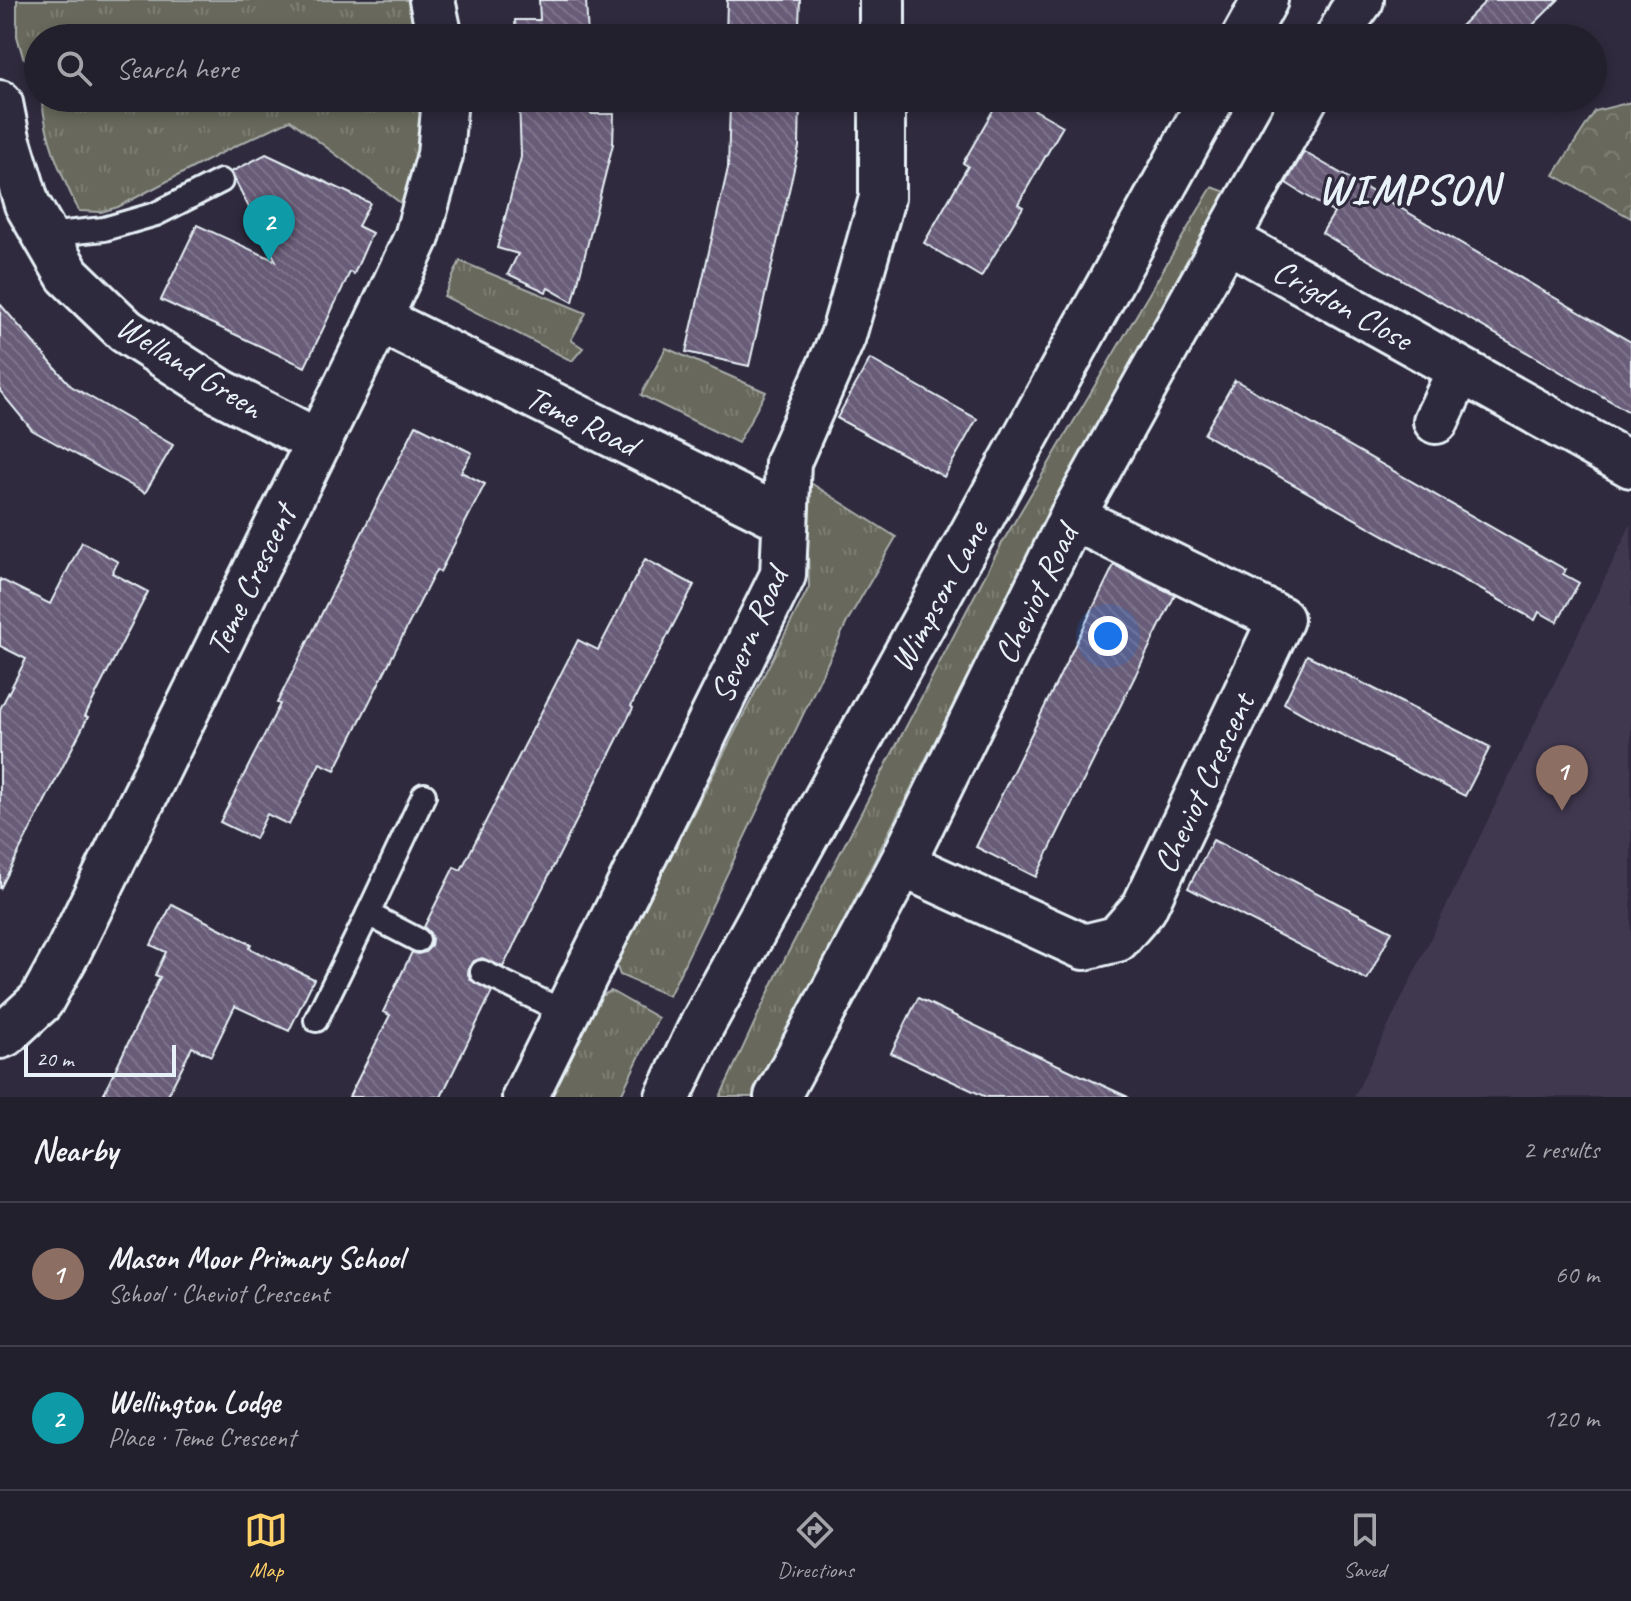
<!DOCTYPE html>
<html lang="en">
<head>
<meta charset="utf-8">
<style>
	:root { --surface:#23202e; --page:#2b2836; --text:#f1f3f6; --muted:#a3a3aa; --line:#403e4a; --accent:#ffd166 }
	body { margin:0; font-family:Caveat,sans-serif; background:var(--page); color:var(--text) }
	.scale { position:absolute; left:24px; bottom:20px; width:152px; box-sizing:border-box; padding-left:8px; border:4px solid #e8f1f8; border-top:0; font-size:22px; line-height:28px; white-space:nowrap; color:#e8f1f8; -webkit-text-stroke:6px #2f2a3d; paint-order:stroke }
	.you { position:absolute; left:1108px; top:636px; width:28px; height:28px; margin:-20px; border:6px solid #fff; border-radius:50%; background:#1a73e8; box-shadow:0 0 0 12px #1a73e833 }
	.badge { display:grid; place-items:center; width:52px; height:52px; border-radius:50%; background:var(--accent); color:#fff; font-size:26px; font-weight:700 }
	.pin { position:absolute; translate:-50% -66px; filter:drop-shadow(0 2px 4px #0008) }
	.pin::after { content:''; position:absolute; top:42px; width:28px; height:24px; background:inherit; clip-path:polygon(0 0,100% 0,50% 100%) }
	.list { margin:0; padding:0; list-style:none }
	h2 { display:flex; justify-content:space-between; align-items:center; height:104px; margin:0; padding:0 32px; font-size:34px }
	h2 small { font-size:26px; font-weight:400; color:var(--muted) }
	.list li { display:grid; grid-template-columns:52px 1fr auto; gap:24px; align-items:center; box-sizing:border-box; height:144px; padding:0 32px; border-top:2px solid var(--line) }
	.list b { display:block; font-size:30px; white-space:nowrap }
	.list p { margin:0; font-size:26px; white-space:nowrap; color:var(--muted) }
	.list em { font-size:26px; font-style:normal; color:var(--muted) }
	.icon { flex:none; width:44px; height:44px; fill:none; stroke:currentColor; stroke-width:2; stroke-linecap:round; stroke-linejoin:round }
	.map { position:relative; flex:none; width:1631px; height:1097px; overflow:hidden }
	.search { position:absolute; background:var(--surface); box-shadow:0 4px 12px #0003; left:24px; right:24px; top:24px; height:88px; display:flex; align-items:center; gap:20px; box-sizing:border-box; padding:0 28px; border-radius:44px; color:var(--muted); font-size:30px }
	.sheet { height:392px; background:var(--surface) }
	nav { display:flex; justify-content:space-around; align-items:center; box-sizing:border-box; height:112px; border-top:2px solid var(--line); background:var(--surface); font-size:22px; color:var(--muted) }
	nav a { display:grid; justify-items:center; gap:4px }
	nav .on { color:var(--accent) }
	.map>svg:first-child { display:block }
	.built { fill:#40394f }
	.grass { fill:url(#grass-tufts); stroke:#a8adaa; stroke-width:2 }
	.forest { fill:url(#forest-crowns); stroke:#a8adaa; stroke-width:2 }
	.building { fill:url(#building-back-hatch); stroke:#e8f1f8; stroke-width:2 }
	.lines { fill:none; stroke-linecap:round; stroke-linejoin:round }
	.service-casing { stroke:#e8f1f8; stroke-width:28 }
	.minor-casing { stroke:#e8f1f8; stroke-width:50 }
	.tertiary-casing { stroke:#e8f1f8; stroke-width:50 }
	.service { stroke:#2f2a3d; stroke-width:22 }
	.minor { stroke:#2f2a3d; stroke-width:44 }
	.tertiary { stroke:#2f2a3d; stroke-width:44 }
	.labels { text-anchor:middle; stroke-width:6; stroke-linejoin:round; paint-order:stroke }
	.street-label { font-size:34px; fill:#e8f1f8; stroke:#2f2a3d }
	.district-label { font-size:42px; font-weight:bold; letter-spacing:2px; fill:#e8f1f8; stroke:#2f2a3d }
</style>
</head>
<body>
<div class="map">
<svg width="1631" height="1097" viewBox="0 0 1631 1097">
	<defs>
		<pattern id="grass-tufts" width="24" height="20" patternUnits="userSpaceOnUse" patternTransform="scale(2)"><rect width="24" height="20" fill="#68695b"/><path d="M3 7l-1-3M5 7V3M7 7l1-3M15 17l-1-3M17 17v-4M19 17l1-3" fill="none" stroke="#7e7f73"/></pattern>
		<pattern id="forest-crowns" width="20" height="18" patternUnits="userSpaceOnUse" patternTransform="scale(2)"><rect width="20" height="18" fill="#68695b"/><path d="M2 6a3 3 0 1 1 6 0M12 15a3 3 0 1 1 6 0" fill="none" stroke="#7e7f73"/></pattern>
		<pattern id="building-back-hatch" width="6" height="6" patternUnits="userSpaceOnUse" patternTransform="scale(2)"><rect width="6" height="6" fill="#685c78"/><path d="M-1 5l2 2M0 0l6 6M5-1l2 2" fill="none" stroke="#7e748c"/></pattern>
	</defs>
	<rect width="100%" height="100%" fill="#2f2a3d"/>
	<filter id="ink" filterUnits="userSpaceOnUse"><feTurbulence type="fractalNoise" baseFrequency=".0125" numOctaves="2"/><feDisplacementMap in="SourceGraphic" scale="16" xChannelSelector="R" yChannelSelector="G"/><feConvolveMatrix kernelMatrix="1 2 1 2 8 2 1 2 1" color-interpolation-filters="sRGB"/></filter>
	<g filter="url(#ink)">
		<polygon class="built" points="1631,524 1631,1097 1354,1097"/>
		<g class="grass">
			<polygon points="17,0 414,0 425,38 38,38 38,67 23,57 17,36"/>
			<path d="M42 98H428L427 127 406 207 290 120 221 153 118 207 101 212 79 211C61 175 45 139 42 98Z"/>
			<polygon points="1212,187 1226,192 1031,551 755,1097 720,1097 779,970 1002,543"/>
			<polygon points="460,261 586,313 571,340 583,348 572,361 444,296"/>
			<polygon points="666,348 766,392 738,443 641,395"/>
			<polygon points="806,480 896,537 848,620 669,996 620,975 616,964 809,587"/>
			<polygon points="611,991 658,1018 620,1097 549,1097 599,997"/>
		</g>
		<polygon class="forest" points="1631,102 1631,218 1554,175 1595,111"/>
		<g class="building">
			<polygon points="539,0 586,0 588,38 516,38 515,20 540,20"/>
			<polygon points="727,0 800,0 799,24 802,24 802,38 726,38"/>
			<polygon points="1487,0 1558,0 1520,38 1449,38"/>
			<polygon points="519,98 590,98 591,114 614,114 613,144 573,302 548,288 546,292 508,274 518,254 497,248 521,157"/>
			<polygon points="725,98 800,98 799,147 749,366 686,352 728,168 730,104 725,104"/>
			<polygon points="1000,98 1014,98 1063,126 1018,204 1023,207 981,277 924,243 968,166 963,163"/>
			<polygon points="1304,152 1631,342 1631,413 1322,233 1334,213 1286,183"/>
			<polygon points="266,154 370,203 358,226 372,233 354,274 350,272 305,367 161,300 197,225 276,261 231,172"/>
			<polygon points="0,304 71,386 173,445 145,493 32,430 0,391"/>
			<polygon points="870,359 977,419 944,477 837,418"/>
			<polygon points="1235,380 1566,570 1563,574 1579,583 1557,622 1539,612 1535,620 1204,434"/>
			<polygon points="416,425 472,453 461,472 485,484 440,572 436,570 335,770 320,763 289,825 267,814 255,839 220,822 280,704 277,703"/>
			<polygon points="82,542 118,562 112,573 148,592 85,716 88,717 0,889 0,709 26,659 0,646 0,579 50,604"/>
			<polygon points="645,559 694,585 631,706 633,708 503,967 482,958 474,961 469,967 468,974 471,980 492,992 441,1097 349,1097 390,1015 383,1012 412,952 418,954 425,952 431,946 432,939 430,933 424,927 454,867 461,870 578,640 598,650"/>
			<polygon points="1114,565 1175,595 1036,877 976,847"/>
			<polygon points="1307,655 1490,747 1465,796 1328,728 1284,703"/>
			<polygon points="1213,840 1392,931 1367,980 1188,888"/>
			<polygon points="172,904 251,944 249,948 314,979 289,1031 235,1006 211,1056 192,1047 167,1097 102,1097 160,977 155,975 166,952 151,945"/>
			<polygon points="918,998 1032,1053 1128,1097 986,1097 891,1053"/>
		</g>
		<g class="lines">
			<defs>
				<g id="service">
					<polyline points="45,235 104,229 156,214 221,181"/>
					<polyline points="418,940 368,914 424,795"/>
					<polyline points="482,972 566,1013"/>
					<polyline points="316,1020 368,914"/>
				</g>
				<g id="minor">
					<polyline points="432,0 440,38"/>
					<polyline points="882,0 882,38"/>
					<polyline points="1338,38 1350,15 1361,0"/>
					<polyline points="0,103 7,138 27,204 68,275 126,331 221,392 318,442"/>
					<polyline points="1226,239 1631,465"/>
					<polyline points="379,319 785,520"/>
					<polyline points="1436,421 1460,370"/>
					<polyline points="902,864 1084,947 1117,939 1144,908 1281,619 1072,517"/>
					<polyline points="0,1036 5,1034 41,1001 68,952 379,319 417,237 440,155 445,98"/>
					<polyline points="525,1097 783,575 788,462 843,336 882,198 882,98"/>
					<polyline points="777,1097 902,864 1072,517 1305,98"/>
				</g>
				<g id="tertiary">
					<polyline points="1244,38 1265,0"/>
					<polyline points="668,1097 702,1025 1212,98"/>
				</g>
			</defs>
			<use href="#service" class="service-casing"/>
			<use href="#minor" class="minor-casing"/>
			<use href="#tertiary" class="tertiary-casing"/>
			<use href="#service" class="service"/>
			<use href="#minor" class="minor"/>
			<use href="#tertiary" class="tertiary"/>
		</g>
	</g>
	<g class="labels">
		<g class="street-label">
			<text transform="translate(1343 304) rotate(29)" y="12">Crigdon Close</text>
			<text transform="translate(190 366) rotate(32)" y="12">Welland Green</text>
			<text transform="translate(582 420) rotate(26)" y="12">Teme Road</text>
			<text transform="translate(250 580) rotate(-64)" y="12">Teme Crescent</text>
			<text transform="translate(1035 594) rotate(-64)" y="12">Cheviot Road</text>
			<text transform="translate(938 596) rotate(-61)" y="12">Wimpson Lane</text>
			<text transform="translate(748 635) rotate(-66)" y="12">Severn Road</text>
			<text transform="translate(1203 783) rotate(-65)" y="12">Cheviot Crescent</text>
		</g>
		<g class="district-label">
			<text x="1409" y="203">WIMPSON</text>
		</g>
	</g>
</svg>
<div class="scale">20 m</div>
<div class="you"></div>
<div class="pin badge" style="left:1562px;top:811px;background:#8d6e63">1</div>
<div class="pin badge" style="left:269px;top:261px;background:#0f9aa8">2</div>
<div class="search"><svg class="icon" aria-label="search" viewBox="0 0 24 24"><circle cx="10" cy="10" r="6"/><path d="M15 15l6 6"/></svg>Search here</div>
</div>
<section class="sheet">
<h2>Nearby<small>2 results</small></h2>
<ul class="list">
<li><span class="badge" style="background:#8d6e63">1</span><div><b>Mason Moor Primary School</b><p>School · Cheviot Crescent</p></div><em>60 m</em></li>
<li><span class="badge" style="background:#0f9aa8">2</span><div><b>Wellington Lodge</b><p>Place · Teme Crescent</p></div><em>120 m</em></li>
</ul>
</section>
<nav>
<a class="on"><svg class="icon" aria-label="map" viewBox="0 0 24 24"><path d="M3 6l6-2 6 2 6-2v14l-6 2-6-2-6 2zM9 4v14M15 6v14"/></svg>Map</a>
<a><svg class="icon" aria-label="directions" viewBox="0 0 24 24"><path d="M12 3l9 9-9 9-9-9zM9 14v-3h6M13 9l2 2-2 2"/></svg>Directions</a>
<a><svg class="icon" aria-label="saved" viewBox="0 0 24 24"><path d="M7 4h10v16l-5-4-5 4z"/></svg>Saved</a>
</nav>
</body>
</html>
